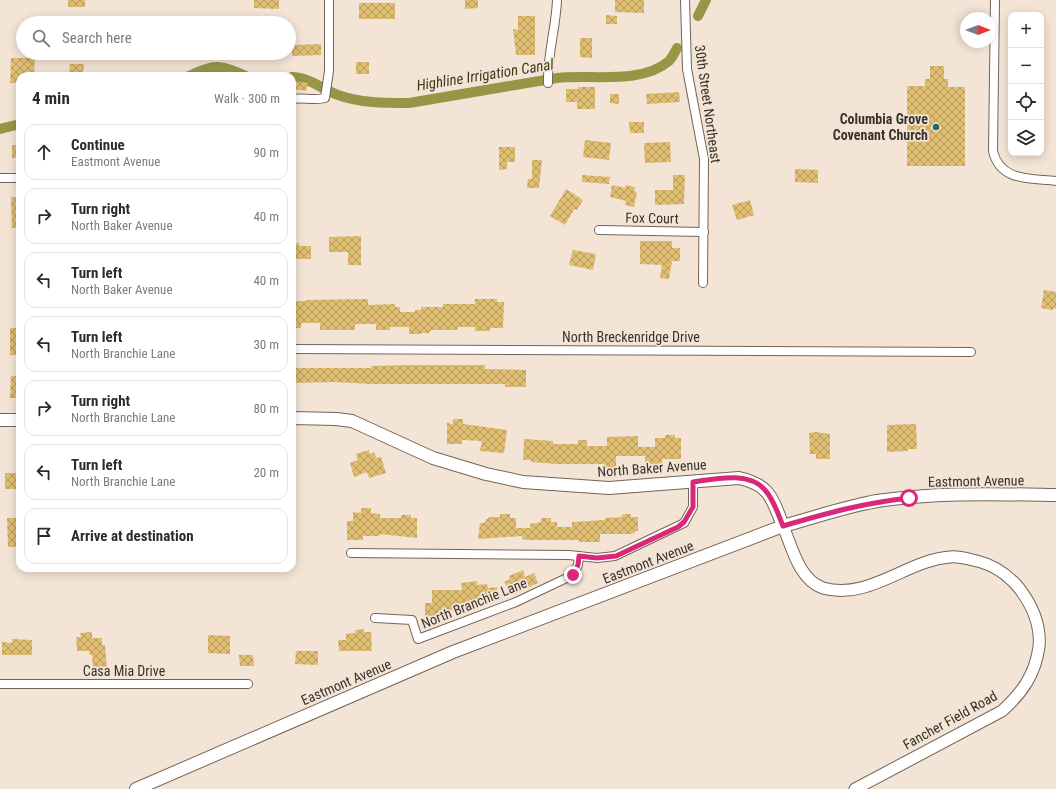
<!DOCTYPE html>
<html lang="en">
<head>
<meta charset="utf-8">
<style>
	:root { --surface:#fff; --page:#f7f7f7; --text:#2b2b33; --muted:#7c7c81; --line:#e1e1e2 }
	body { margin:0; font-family:"Roboto Condensed",sans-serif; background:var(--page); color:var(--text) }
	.controls { position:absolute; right:12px; top:12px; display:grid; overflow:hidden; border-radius:8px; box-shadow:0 2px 10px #0003 }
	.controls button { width:36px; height:36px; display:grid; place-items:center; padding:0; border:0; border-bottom:1px solid var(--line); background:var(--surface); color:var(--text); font:20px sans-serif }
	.compass { position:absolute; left:960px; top:12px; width:36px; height:36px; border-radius:50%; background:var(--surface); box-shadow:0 2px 10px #0003; rotate:90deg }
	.stop { position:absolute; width:12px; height:12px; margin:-9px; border:3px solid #db2777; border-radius:50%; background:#fff }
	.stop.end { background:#db2777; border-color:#fff; box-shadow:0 1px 4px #0008 }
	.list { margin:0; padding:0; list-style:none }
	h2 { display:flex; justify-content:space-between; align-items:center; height:52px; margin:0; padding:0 16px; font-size:17px }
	h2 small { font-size:13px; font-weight:400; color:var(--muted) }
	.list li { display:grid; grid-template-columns:26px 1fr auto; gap:12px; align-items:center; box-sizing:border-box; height:56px; margin:0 8px 8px; padding:0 8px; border:1px solid var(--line); border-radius:12px }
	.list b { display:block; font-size:15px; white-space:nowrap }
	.list p { margin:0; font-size:13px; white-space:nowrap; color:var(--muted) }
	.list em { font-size:13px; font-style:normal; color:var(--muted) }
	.icon { flex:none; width:22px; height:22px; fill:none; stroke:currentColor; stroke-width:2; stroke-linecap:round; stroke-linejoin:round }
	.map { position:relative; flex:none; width:1056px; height:789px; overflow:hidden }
	.search { position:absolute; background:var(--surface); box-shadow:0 2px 10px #0003; left:16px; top:16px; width:280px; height:44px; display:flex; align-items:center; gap:10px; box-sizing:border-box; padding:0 14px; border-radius:22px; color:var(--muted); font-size:15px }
	.panel { position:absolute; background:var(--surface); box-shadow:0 2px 10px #0003; left:16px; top:72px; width:280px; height:500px; border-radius:12px }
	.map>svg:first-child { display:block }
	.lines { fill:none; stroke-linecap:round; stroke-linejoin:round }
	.canal { stroke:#979647; stroke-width:10 }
	.building { fill:url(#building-cross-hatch) }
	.minor-casing { stroke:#726558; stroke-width:10 }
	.tertiary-casing { stroke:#726558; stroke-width:13 }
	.secondary-casing { stroke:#726558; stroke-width:14 }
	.minor { stroke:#fff; stroke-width:8 }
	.tertiary { stroke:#fff; stroke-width:11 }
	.secondary { stroke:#fff; stroke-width:12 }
	.route { stroke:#db2777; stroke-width:5 }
	.poi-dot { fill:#296b5b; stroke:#f4e4d6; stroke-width:1.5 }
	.labels { text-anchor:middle; stroke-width:3.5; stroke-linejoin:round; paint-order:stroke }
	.street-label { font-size:14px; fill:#38322c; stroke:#f4e4d6 }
	.poi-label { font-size:14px; font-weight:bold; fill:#38322c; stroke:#f4e4d6; text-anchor:end }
	.water-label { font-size:15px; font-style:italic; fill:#3d3c1a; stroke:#f4e4d6 }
</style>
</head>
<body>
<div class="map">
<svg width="1056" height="789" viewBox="0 0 1056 789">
	<defs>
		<pattern id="building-cross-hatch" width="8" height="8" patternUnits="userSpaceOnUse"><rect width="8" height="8" fill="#dfbe72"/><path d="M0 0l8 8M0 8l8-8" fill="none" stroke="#b69b5e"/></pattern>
	</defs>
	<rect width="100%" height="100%" fill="#f4e4d6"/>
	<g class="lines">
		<g class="canal">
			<polyline points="698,16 706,0"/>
			<path d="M189 76C215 63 220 65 246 76"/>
			<path d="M292 77C309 77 323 90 338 95 360 103 385 103 409 103L557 78C591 74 641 85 669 61 672 58 675 52 677 48"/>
			<polyline points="0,129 20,124"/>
		</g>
	</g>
	<g class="building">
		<rect x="68" y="0" width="17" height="7"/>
		<polygon points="254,0 279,0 279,9 254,8"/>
		<polygon points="465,0 478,0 478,8 465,9"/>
		<polygon points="615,0 644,0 644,13 615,12"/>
		<rect x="359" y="3" width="36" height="16"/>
		<polygon points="606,15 617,16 617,24 606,24"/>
		<polygon points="50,16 59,16 59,23 49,23"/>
		<polygon points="518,16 535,16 535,55 516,55 513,29 518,30"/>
		<polygon points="580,38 592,38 592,58 580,57"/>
		<polygon points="321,44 321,55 292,56 292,45"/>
		<polygon points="11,58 35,58 34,76 20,76 20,83 10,83"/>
		<rect x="356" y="62" width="13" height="12"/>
		<polygon points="70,64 84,64 83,76 69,76"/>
		<polygon points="930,66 944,66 944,79 948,79 948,87 965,87 965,166 907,166 907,86 925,86 925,79 930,79"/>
		<polygon points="294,81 308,83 306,91 293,89"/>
		<polygon points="578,87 595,87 595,109 577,109 577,102 566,102 566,89 578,89"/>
		<polygon points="679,92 680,102 647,104 646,94"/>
		<polygon points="610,94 619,94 619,104 610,103"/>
		<polygon points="629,122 644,122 644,133 630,133"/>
		<polygon points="585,140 611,143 609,160 583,157"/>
		<polygon points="670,142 671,162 645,163 644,143"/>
		<rect x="12" y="145" width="8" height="13"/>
		<polygon points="499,147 515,147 515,162 507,162 507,169 499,170"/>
		<polygon points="532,160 542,160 539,188 527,188 528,179 532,179"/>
		<polygon points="795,169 818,170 818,183 795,182"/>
		<polygon points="582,175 610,177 609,184 582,182"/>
		<polygon points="673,175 685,175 684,204 655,205 655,190 673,190"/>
		<polygon points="612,185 625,188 626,185 635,187 634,191 637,192 634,207 625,205 626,201 610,197"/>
		<polygon points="566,189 583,200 577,210 574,209 565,225 550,216"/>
		<polygon points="11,197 20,197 20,228 12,228"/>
		<polygon points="750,200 754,215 737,220 732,205"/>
		<polygon points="361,236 361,265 348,265 348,252 329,252 329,237"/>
		<polygon points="640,241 672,241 672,248 680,248 680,261 672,261 669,279 660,278 662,265 640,264"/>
		<polygon points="292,243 299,243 299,246 311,246 311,259 292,259"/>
		<polygon points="573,250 596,254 593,270 569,265"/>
		<polygon points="1044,290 1056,292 1056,309 1053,308 1053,310 1041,308"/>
		<polygon points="368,299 368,305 395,304 395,307 400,307 400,312 415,312 415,310 421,310 421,307 443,307 443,304 475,304 475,299 497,299 497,302 504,302 503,328 490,328 490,331 475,331 475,327 458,327 457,330 431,330 429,333 421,333 421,334 409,334 409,327 390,327 390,330 376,330 376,324 355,324 355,330 320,330 320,323 301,323 301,328 292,328 292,301 306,301 306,300"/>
		<rect x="10" y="328" width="10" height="27"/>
		<polygon points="407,365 485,365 485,369 526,370 526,387 505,387 505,384 371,384 335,382 294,383 294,368 371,368 371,366"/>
		<polygon points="11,376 20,376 20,398 10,398"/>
		<polygon points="453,419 463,419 463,424 507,430 504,453 480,451 482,441 462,440 462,444 447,444 447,423 453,424"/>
		<polygon points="916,424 917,449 908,449 908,451 887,452 887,425"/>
		<polygon points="816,432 830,434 830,459 816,459 816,454 810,454 809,433"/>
		<polygon points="665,435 675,435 675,438 681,438 681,459 662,459 662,464 645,464 645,456 616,456 616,468 603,468 603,464 557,464 531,462 531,460 523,460 524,439 553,441 553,444 578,444 578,440 587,440 587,446 607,446 607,437 638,436 638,447 655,447 655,438 665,438"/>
		<polygon points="369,450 370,454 374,452 376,458 381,457 386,473 369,478 367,472 354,477 350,463 358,460 356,454"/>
		<rect x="5" y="473" width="15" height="16"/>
		<polygon points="361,508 371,508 371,513 380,514 380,518 401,518 401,515 411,515 411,518 417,518 417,538 380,534 379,536 363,536 363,540 347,540 347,521 353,521 353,512 361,513"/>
		<polygon points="500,514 510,514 510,518 516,518 516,528 530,528 530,524 541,522 541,518 551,518 551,522 557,522 557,527 572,527 572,522 605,520 605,518 622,517 622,514 631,514 631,517 638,517 638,531 635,531 635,533 631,534 600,534 600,542 579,542 579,540 527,540 522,539 522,536 478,539 480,523 485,523 486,519 488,519 489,517 500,517"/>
		<polygon points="7,518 20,518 20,547 8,547"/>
		<polygon points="523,570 525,577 534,573 538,583 512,595 504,582 510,579 509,576"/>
		<polygon points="477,581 477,585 487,584 488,588 497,587 498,598 456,604 456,610 441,611 441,616 425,616 425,603 432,603 432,590 462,590 461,583"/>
		<polygon points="364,629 364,632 371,632 372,651 339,651 338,640 346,640 346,634 355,633 355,630"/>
		<polygon points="92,632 92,638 102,638 102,645 105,645 107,669 93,670 92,655 90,655 89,651 77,651 76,637 81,637 80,633"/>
		<polygon points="208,635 230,636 230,654 208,653"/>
		<polygon points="12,639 32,640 32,655 2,655 2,642 12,643"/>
		<polygon points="296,651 318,651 318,665 295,664"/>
		<polygon points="239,655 253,655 254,666 240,666"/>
	</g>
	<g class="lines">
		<defs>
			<g id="minor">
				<polyline points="685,0 687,69 704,159 703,283"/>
				<path d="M995 0 993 151C1000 182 1031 178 1056 181"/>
				<path d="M548 83C547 55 556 28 557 0"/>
				<path d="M292 99C303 97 313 101 325 98L329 71V0"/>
				<polyline points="0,178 20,178"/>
				<polyline points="599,230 704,232"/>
				<polyline points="292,349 971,352"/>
				<polyline points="351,553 569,555 597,558 615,556 684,523 693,507 693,481"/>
				<polyline points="375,618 412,620 418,639 516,602 573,575 578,565 579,556"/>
				<polyline points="0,684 248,684"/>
			</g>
			<path id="tertiary" d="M783 526C792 547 799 580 823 588 868 601 907 560 950 557 959 556 968 559 977 561 994 565 1008 575 1019 588 1032 605 1041 626 1039 647 1035 675 1022 693 1002 711L855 789"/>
			<g id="secondary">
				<path d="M292 418 336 419 352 421 433 458 486 474 523 482 609 488 739 478C770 485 772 498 783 526"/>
				<polyline points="0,420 20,420"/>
				<path d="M136 789 453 652 783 526C815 517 845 507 877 501 936 492 996 494 1056 495"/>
			</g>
		</defs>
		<use href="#minor" class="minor-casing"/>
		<use href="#tertiary" class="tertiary-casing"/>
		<use href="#secondary" class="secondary-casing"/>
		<use href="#minor" class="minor"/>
		<use href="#tertiary" class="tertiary"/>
		<use href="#secondary" class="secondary"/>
	</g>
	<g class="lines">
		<path class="route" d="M573 575 578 565 579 556 597 558 616 556 678 527 684 522 693 507V482C715 479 749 471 765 490 774 500 778 514 783 526 827 513 864 503 909 498"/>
	</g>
	<circle class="poi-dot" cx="936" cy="127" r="4"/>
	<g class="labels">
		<g class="street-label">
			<text transform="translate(708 104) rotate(82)" y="5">30th Street Northeast</text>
			<text transform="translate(652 218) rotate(1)" y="5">Fox Court</text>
			<text x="631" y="342">North Breckenridge Drive</text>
			<text transform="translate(652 468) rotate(-4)" y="5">North Baker Avenue</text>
			<text transform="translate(976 481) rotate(-1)" y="5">Eastmont Avenue</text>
			<text transform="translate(648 562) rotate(-21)" y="5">Eastmont Avenue</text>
			<text transform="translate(474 603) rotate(-22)" y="5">North Branchie Lane</text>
			<text x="124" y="676">Casa Mia Drive</text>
			<text transform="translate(346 682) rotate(-23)" y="5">Eastmont Avenue</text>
			<text transform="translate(950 720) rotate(-29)" y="5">Fancher Field Road</text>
		</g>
		<g class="poi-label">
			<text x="928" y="124">Columbia Grove<tspan x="928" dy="16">Covenant Church</tspan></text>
		</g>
		<g class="water-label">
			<text transform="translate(485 75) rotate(-9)" y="5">Highline Irrigation Canal</text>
		</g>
	</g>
</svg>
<div class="controls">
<button>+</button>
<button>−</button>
<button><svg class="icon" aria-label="locate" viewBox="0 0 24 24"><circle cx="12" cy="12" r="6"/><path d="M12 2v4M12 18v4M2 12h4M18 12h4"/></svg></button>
<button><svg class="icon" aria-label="layers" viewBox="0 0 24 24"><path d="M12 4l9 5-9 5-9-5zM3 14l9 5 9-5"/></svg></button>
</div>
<svg class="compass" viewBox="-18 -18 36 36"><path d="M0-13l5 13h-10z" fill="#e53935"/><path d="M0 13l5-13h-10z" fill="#7c7c81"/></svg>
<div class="stop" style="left:909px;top:498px"></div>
<div class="stop end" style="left:573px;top:575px"></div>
<div class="search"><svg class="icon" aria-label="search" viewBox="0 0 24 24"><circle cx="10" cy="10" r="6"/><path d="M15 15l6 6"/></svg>Search here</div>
<section class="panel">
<h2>4 min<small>Walk · 300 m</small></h2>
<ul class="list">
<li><svg class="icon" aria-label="ahead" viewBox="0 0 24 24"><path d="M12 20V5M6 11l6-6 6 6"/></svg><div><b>Continue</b><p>Eastmont Avenue</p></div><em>90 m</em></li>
<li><svg class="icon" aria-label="right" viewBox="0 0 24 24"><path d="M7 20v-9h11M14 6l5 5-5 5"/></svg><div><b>Turn right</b><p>North Baker Avenue</p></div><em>40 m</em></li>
<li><svg class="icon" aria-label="left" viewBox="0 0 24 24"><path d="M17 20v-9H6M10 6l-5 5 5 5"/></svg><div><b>Turn left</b><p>North Baker Avenue</p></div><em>40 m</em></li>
<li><svg class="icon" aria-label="left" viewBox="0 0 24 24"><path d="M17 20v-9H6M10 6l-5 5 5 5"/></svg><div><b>Turn left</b><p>North Branchie Lane</p></div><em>30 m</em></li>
<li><svg class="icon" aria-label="right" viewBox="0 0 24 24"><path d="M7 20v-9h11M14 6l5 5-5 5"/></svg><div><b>Turn right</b><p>North Branchie Lane</p></div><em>80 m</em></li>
<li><svg class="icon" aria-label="left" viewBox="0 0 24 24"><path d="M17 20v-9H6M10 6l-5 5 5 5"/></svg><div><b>Turn left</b><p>North Branchie Lane</p></div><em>20 m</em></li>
<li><svg class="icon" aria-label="arrive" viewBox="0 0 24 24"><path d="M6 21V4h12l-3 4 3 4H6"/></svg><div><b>Arrive at destination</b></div></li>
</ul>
</section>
</div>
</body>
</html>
